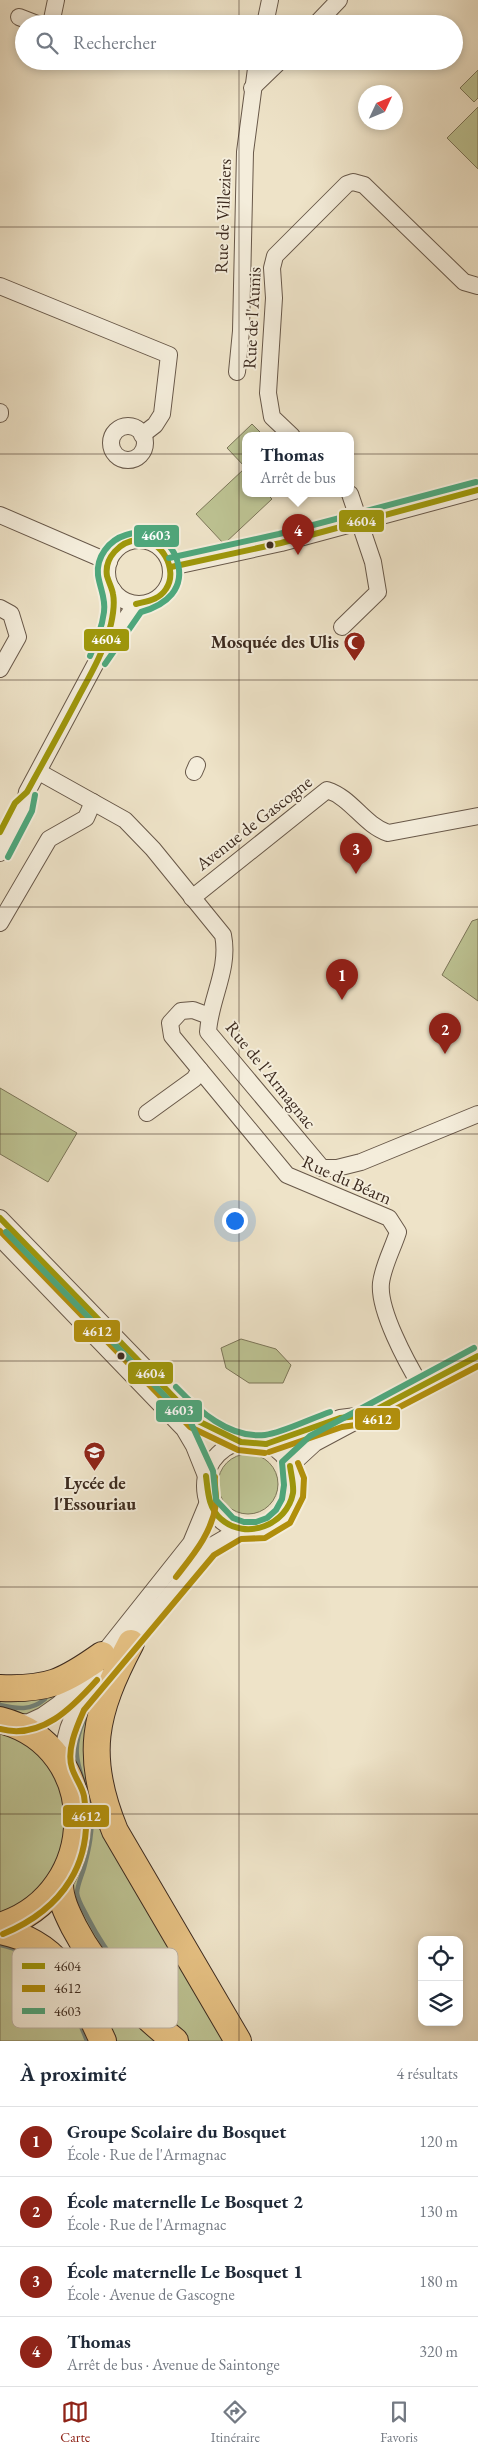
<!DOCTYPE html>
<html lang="fr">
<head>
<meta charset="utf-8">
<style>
	:root { --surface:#fff; --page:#f6f6f7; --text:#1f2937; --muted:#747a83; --line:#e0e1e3; --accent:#8f2418 }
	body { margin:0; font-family:"EB Garamond",serif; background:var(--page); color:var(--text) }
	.controls { position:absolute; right:15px; bottom:15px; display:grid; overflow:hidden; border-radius:10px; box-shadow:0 2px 8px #0003 }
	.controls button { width:45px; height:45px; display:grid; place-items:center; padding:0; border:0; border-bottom:1px solid var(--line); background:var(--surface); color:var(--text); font:25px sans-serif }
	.compass { position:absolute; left:358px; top:85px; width:45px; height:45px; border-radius:50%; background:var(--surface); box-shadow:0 2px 8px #0003; rotate:46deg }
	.you { position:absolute; left:234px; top:1220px; width:18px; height:18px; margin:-12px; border:4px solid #fff; border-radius:50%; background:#1a73e8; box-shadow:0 0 0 8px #1a73e833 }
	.badge { display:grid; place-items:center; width:32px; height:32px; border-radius:50%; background:var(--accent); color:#fff; font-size:16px; font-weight:700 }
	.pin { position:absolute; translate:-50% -41px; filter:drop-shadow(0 1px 2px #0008) }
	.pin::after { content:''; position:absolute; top:26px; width:18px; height:15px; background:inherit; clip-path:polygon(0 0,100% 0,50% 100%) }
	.popup { position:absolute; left:242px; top:432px; width:112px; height:65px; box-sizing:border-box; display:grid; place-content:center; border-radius:10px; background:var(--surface); filter:drop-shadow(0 1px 4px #0005); font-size:16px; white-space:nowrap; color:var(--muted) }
	.popup b { font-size:19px; color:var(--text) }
	.popup::after { content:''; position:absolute; left:50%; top:100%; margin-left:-10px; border:10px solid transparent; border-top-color:var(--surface) }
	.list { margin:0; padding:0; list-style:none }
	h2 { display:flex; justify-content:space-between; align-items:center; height:65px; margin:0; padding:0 20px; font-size:21px }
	h2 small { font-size:16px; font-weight:400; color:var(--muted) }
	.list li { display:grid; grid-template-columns:32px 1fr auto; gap:15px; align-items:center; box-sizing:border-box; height:70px; padding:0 20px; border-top:1px solid var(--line) }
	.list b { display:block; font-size:19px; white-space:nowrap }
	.list p { margin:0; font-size:16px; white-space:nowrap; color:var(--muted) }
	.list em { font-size:16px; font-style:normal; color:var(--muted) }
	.icon { flex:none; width:28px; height:28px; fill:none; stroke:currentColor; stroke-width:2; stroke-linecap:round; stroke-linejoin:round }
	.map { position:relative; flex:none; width:478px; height:2041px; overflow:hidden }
	.search { position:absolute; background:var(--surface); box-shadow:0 2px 8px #0003; left:15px; right:15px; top:15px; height:55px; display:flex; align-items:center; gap:12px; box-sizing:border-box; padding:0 18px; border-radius:28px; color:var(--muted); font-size:19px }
	.sheet { height:345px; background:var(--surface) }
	nav { display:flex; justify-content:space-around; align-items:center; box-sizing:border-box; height:70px; border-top:1px solid var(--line); background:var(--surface); font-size:14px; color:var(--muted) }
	nav a { display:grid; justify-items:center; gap:2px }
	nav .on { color:var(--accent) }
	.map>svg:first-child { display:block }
	.green { fill:#bdc393; stroke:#7c7659 }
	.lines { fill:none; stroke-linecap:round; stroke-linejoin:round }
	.stream { stroke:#74837a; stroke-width:4.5 }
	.minor-casing { stroke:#685849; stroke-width:18 }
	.primary-casing { stroke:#3c2a1f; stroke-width:28 }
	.minor { stroke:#f4eddb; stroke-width:16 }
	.primary { stroke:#e7c284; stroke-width:26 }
	.bus-1-casing { stroke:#f4eddb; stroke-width:10 }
	.bus-2-casing { stroke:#f4eddb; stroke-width:10 }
	.bus-3-casing { stroke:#f4eddb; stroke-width:10 }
	.bus-1 { stroke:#9e970b; stroke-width:6 }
	.bus-2 { stroke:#b18f0c; stroke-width:6 }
	.bus-3 { stroke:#4ea77c; stroke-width:6 }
	.grid { fill:none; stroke:#3c2a1f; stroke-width:1; stroke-opacity:0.55 }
	.bus-dot { fill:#3c2a1f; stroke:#f4eddb; stroke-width:2 }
	.labels { text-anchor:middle; stroke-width:4; stroke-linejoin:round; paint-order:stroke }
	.street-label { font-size:18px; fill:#3c2a1f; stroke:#f4eddb }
	.poi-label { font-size:18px; font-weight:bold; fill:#3c2a1f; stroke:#f4eddb; text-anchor:end }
	.key { fill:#f4eddb; stroke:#bdb2a3; stroke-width:1 }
	.key-label { font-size:14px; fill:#3c2a1f }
	.line-badge { stroke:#f4eddb; stroke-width:2 }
	.badge-label { font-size:14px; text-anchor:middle; font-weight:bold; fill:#fff }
</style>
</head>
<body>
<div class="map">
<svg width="478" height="2041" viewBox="0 0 478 2041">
	<rect width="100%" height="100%" fill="#eee3c8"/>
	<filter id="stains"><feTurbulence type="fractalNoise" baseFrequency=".004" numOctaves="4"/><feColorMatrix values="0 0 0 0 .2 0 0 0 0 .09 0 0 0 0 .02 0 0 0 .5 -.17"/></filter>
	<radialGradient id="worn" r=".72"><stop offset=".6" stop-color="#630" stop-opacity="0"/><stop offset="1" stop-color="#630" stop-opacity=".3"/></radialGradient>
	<g class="green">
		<polygon points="478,70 478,98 474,102 460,88"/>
		<polygon points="478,107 478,169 447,138"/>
		<polygon points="252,424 264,436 246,436 245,467 227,448"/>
		<polygon points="244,469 246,494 267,494 272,499 224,544 196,514"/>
		<polygon points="478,919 478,1001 442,975 472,921"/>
		<polygon points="0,1088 77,1133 48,1182 0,1154"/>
		<polygon points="241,1339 276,1349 291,1365 283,1383 249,1383 226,1368 221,1348"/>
		<circle cx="248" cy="1484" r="30"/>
		<polygon points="104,1680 90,1761 231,2041 190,2041 151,2011 120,1980 71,1900 70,1745 74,1724"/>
		<path d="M66 1687C38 1713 39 1719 0 1710V1693Z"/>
		<path d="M0 1732C15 1738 31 1745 42 1758 73 1793 74 1856 39 1889 28 1900 15 1907 0 1912Z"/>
		<polygon points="0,1940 45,1960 94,2041 0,2041"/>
		<polygon points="89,1973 158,2041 111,2041 80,1976"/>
	</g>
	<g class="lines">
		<g class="stream">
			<path d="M0 1705C17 1709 31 1711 45 1699"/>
			<path d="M84 1720C66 1760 86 1774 91 1812 93 1831 89 1849 84 1868 82 1875 77 1886 77 1893 78 1901 84 1910 88 1918 108 1957 135 1989 169 2016"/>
			<path d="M0 1945C45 1953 72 2002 87 2041"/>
		</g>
		<defs>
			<g id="minor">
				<polyline points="19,17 37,24"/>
				<polyline points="51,24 56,0"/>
				<polyline points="265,24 270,0"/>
				<polyline points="316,24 339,0"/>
				<polyline points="252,88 280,61"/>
				<polyline points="0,286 169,355 162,414 155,425 142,435"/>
				<polyline points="237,372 241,331 245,152 257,61"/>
				<polyline points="0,412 0,414"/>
				<circle cx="128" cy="443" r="17"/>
				<polyline points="292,436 272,417 268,393 274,298 272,268 275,256 347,184 353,182 364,185 464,282 478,286"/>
				<polyline points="0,515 109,562"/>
				<circle cx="139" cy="572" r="32"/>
				<polyline points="171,567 281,543 478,490"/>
				<polyline points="0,608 11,614 18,637 0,669"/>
				<polyline points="342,627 378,592 373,562 350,494"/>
				<polyline points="104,642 112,617 113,590"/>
				<path d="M39 772 125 820 153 849 223 935C230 969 210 999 208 1032L322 1168H337L361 1162 478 1114"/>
				<polyline points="194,772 197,765"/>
				<polyline points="0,853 24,808 27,792 97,661 136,604"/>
				<path d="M192 898 327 790C352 798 363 824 388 833L478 816"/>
				<polyline points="0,923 49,839 86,818 93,802"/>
				<path d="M209 1016 193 1010 181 1011 170 1023 172 1036 287 1175 389 1218 398 1232C393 1248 383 1266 381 1283 378 1310 407 1363 421 1386"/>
				<polyline points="147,1113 194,1079 200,1070"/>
				<polyline points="0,1218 196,1420 216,1431 241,1442"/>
				<polyline points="0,1238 184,1429 194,1446 206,1476"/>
				<circle cx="250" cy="1486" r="45"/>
				<polyline points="266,1444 340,1418 356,1416"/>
				<polyline points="290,1466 315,1443 478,1356"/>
				<polyline points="125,1649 208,1548 239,1530"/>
				<polyline points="13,1723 29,1722 42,1716 59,1704 89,1675 102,1655 191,1543 208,1502"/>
				<path d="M62 1766C64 1725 75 1708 100 1677"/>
			</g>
			<g id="primary">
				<path d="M131 1643C94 1713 84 1756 115 1831L238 2041"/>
				<path d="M0 1688C48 1690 64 1682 102 1655"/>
				<path d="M0 1720C104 1746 102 1894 0 1926"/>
				<path d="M60 1884C60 1899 67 1913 74 1927 99 1975 134 2007 175 2041"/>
				<path d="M0 1931C61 1942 79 1990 103 2041"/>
			</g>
		</defs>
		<use href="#minor" class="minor-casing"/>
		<use href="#primary" class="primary-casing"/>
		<use href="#minor" class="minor"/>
		<use href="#primary" class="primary"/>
		<defs>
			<g id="bus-1">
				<polyline points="171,567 281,543 478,490"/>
				<path d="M0 832 15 803 27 792 33 781C49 752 65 723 80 694 92 672 105 649 111 624 113 615 115 604 113 594 112 588 109 583 107 576 104 558 120 541 138 540 161 538 179 570 166 589 159 600 147 601 136 604"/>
				<polyline points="0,1218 196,1420 241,1442 266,1444"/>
				<polyline points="266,1444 340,1418 366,1415 478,1356"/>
				<path d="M206 1476C208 1491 208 1508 221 1519 246 1541 287 1525 293 1493 294 1485 291 1474 290 1466"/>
			</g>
			<g id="bus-2">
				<polyline points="0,1231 190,1427 238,1450 265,1453"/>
				<polyline points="269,1452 342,1427 369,1423 478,1366"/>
				<path d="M176 1577C193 1555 212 1533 216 1504 217 1495 214 1486 215 1477"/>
				<path d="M0 1729C41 1740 72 1708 97 1680"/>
				<path d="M3 1934C63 1909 95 1862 84 1796 82 1786 75 1778 72 1768 66 1750 77 1726 84 1710L214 1555 241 1539 265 1538 290 1523 303 1497 304 1478 298 1463"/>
			</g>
			<g id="bus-3">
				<polyline points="169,558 279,534 476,482"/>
				<path d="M90 656C96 642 102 628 104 612 106 598 100 589 98 575 96 557 109 540 126 535 136 532 145 530 155 535 165 539 174 550 177 560 186 589 166 605 141 612L105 664"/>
				<polyline points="8,857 32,811 35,795"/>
				<polyline points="6,1232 191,1423 213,1471 216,1500 233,1518 244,1522 256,1522 267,1518 276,1510 282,1499 284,1485 282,1462 310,1436 474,1348"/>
				<path d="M176 1387C198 1410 229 1439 265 1435 282 1433 312 1418 330 1412"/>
			</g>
		</defs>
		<use href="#bus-1" class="bus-1-casing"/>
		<use href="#bus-2" class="bus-2-casing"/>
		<use href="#bus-3" class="bus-3-casing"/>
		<use href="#bus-1" class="bus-1"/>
		<use href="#bus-2" class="bus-2"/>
		<use href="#bus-3" class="bus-3"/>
	</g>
	<path class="grid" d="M239 0V24M239 61V2041M0 227H478M0 454H478M0 680H478M0 907H478M0 1134H478M0 1361H478M0 1587H478M0 1814H478"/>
	<defs>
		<symbol id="mosque-pin" viewBox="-11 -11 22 30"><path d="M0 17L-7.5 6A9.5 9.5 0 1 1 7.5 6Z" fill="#8f2418" stroke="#f4eddb"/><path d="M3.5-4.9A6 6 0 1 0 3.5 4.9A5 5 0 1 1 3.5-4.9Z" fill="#fff"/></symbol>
		<symbol id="school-pin" viewBox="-11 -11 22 30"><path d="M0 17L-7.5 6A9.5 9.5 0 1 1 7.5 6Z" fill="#8f2418" stroke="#f4eddb"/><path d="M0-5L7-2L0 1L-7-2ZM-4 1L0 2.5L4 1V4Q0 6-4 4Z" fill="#fff"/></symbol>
	</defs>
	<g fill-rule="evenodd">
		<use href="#mosque-pin" x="342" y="630" width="25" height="34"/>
		<use href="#school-pin" x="82" y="1440" width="25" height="34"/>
	</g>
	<g class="bus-dot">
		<circle cx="270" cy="545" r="4.5"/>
		<circle cx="121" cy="1356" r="4.5"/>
	</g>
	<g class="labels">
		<g class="street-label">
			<text transform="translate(223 216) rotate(-88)" y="6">Rue de Villeziers</text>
			<text transform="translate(252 318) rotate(-87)" y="6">Rue de l'Aunis</text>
			<text transform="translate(254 823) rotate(-38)" y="6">Avenue de Gascogne</text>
			<text transform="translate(271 1075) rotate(51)" y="6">Rue de l'Armagnac</text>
			<text transform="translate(347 1180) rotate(24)" y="6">Rue du Béarn</text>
		</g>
		<g class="poi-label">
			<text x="339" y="648">Mosquée des Ulis</text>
			<text x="95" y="1489" text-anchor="middle">Lycée de<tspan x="95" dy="21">l'Essouriau</tspan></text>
		</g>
	</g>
	<rect x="12" y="1948" width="166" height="80" rx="8" class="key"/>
	<rect x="22" y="1963" width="23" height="6" fill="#9e970b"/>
	<rect x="22" y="1985" width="23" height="7" fill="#b18f0c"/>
	<rect x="22" y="2008" width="23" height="6" fill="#4ea77c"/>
	<g class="key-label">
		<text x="54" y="1971">4604</text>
		<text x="54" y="1993">4612</text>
		<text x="54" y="2016">4603</text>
	</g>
	<g class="line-badge">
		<rect x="338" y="509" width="47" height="24" rx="5" fill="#9e970b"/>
		<rect x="133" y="524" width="47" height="24" rx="5" fill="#4ea77c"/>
		<rect x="83" y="628" width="47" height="24" rx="5" fill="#9e970b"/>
		<rect x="73" y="1319" width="48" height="24" rx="5" fill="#b18f0c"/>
		<rect x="127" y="1361" width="47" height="24" rx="5" fill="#9e970b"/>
		<rect x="155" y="1399" width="48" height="24" rx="5" fill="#4ea77c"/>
		<rect x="354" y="1407" width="47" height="24" rx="5" fill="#b18f0c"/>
		<rect x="62" y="1804" width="48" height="24" rx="5" fill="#b18f0c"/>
	</g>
	<g class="badge-label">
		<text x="361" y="526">4604</text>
		<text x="156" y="540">4603</text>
		<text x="106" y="644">4604</text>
		<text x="97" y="1336">4612</text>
		<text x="150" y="1378">4604</text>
		<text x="179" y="1415">4603</text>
		<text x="377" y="1424">4612</text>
		<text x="86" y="1821">4612</text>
	</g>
	<rect width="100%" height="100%" filter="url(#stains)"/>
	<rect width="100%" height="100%" fill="url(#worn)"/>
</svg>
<div class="controls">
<button><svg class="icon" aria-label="locate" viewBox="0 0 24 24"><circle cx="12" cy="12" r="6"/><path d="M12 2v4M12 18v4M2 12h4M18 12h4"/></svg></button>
<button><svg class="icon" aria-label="layers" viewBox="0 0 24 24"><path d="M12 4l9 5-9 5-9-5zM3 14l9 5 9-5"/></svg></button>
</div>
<svg class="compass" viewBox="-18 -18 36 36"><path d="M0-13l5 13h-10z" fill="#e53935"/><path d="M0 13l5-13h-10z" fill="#747a83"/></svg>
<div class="you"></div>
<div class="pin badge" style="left:342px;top:1000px">1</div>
<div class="pin badge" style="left:445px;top:1054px">2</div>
<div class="pin badge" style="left:356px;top:874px">3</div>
<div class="pin badge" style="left:298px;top:555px">4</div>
<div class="popup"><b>Thomas</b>Arrêt de bus</div>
<div class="search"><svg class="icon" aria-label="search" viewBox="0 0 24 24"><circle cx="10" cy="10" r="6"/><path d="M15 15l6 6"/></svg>Rechercher</div>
</div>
<section class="sheet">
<h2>À proximité<small>4 résultats</small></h2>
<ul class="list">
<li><span class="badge">1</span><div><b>Groupe Scolaire du Bosquet</b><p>École · Rue de l'Armagnac</p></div><em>120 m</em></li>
<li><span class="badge">2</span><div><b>École maternelle Le Bosquet 2</b><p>École · Rue de l'Armagnac</p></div><em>130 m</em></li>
<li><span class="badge">3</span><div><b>École maternelle Le Bosquet 1</b><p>École · Avenue de Gascogne</p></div><em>180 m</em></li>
<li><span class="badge">4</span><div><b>Thomas</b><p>Arrêt de bus · Avenue de Saintonge</p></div><em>320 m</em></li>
</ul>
</section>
<nav>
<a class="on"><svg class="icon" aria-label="map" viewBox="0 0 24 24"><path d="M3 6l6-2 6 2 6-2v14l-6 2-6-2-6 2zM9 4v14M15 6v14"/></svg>Carte</a>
<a><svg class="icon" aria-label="directions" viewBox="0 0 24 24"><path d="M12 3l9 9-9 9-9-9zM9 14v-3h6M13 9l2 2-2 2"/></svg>Itinéraire</a>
<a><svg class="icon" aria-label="saved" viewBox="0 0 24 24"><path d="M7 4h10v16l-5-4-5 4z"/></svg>Favoris</a>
</nav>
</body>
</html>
